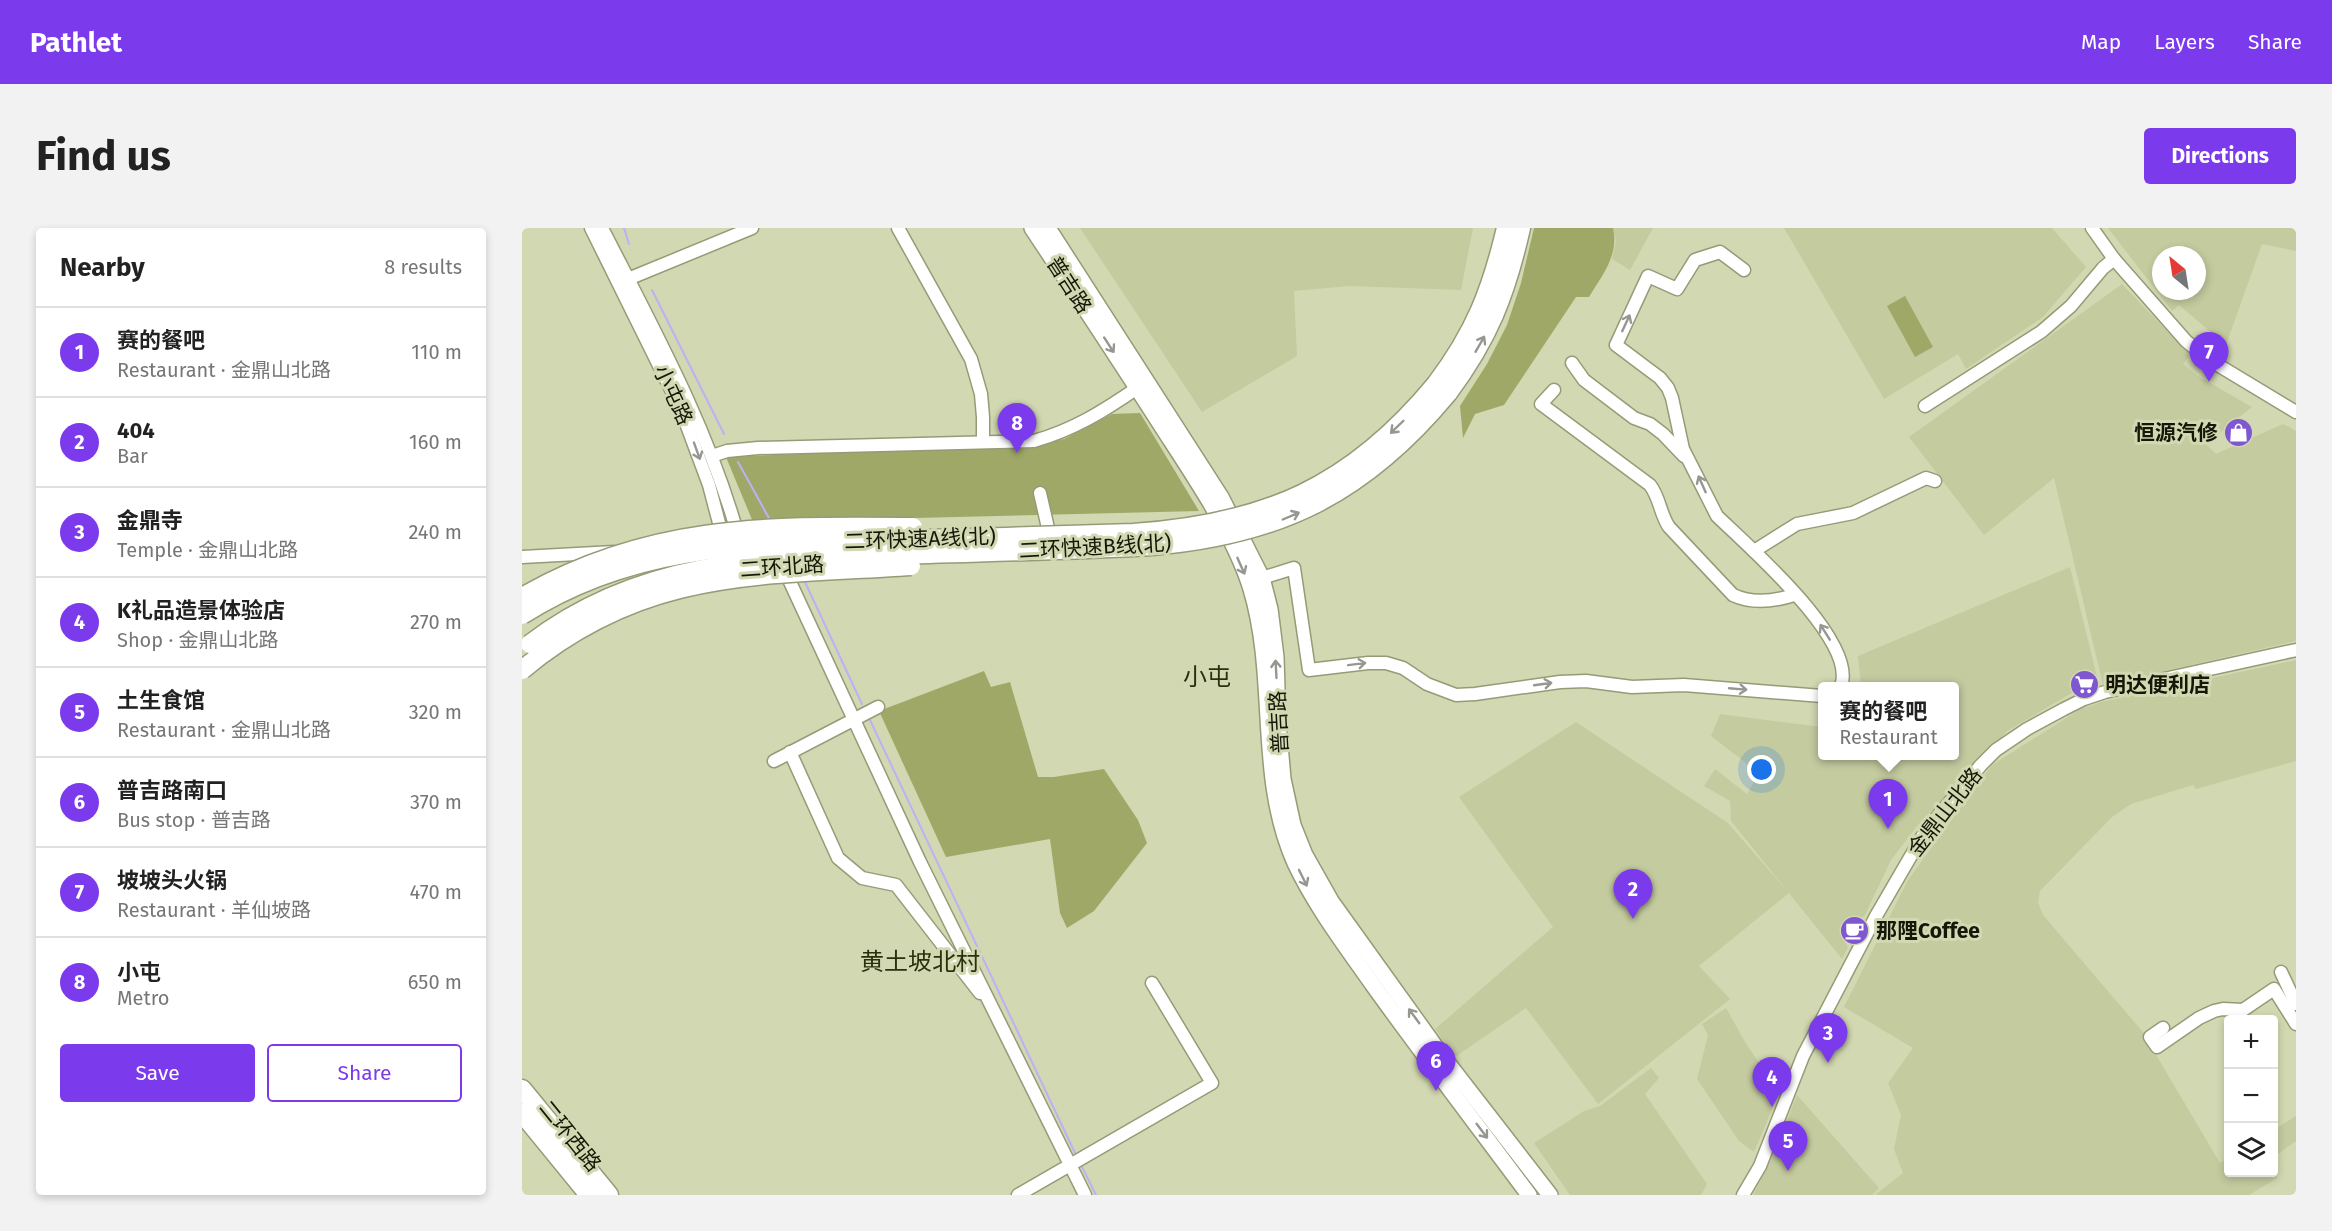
<!DOCTYPE html>
<html lang="en">
<head>
<meta charset="utf-8">
<style>
	:root { --surface:#fff; --page:#f2f2f2; --text:#222; --muted:#767676; --line:#e0e0e0; --accent:#7c3aed }
	body { margin:0; font-family:"Fira Sans","Noto Sans SC",sans-serif; background:var(--page); color:var(--text) }
	.controls { position:absolute; right:18px; bottom:18px; display:grid; overflow:hidden; border-radius:6px; box-shadow:0 3px 9px #0003 }
	.controls button { width:54px; height:54px; display:grid; place-items:center; padding:0; border:0; border-bottom:2px solid var(--line); background:var(--surface); color:var(--text); font:30px sans-serif }
	.compass { position:absolute; left:1630px; top:18px; width:54px; height:54px; border-radius:50%; background:var(--surface); box-shadow:0 3px 9px #0003; rotate:330deg }
	.you { position:absolute; left:1240px; top:542px; width:21px; height:21px; margin:-15px; border:4px solid #fff; border-radius:50%; background:#1a73e8; box-shadow:0 0 0 9px #1a73e833 }
	.badge { display:grid; place-items:center; width:39px; height:39px; border-radius:50%; background:var(--accent); color:#fff; font-size:20px; font-weight:700 }
	.pin { position:absolute; translate:-50% -50px; filter:drop-shadow(0 2px 3px #0008) }
	.pin::after { content:''; position:absolute; top:32px; width:21px; height:18px; background:inherit; clip-path:polygon(0 0,100% 0,50% 100%) }
	.popup { position:absolute; left:1296px; top:454px; width:141px; height:78px; box-sizing:border-box; display:grid; place-content:center; border-radius:6px; background:var(--surface); filter:drop-shadow(0 2px 4px #0005); font-size:20px; white-space:nowrap; color:var(--muted) }
	.popup b { font-size:22px; color:var(--text) }
	.popup::after { content:''; position:absolute; left:50%; top:100%; margin-left:-12px; border:12px solid transparent; border-top-color:var(--surface) }
	.list { margin:0; padding:0; list-style:none }
	h2 { display:flex; justify-content:space-between; align-items:center; height:78px; margin:0; padding:0 24px; font-size:26px }
	h2 small { font-size:20px; font-weight:400; color:var(--muted) }
	.list li { display:grid; grid-template-columns:39px 1fr auto; gap:18px; align-items:center; box-sizing:border-box; height:90px; padding:0 24px; border-top:2px solid var(--line) }
	.list b { display:block; font-size:22px; white-space:nowrap }
	.list p { margin:0; font-size:20px; white-space:nowrap; color:var(--muted) }
	.list em { font-size:20px; font-style:normal; color:var(--muted) }
	.actions { display:flex; gap:12px; padding:18px 24px }
	.actions a { flex:1; padding:14px 0; border:2px solid var(--accent); border-radius:6px; text-align:center; font-size:21px; color:var(--accent) }
	.actions .main { background:var(--accent); color:#fff }
	.icon { flex:none; width:33px; height:33px; fill:none; stroke:currentColor; stroke-width:2; stroke-linecap:round; stroke-linejoin:round }
	.map { position:relative; flex:none; width:1774px; height:967px; overflow:hidden; border-radius:6px }
	header { display:flex; align-items:center; gap:36px; box-sizing:border-box; height:84px; padding:0 30px; background:var(--accent); color:#fff }
	header strong { font-size:28px }
	nav { display:flex; gap:33px; margin-inline-start:auto; font-size:21px }
	.intro { display:flex; align-items:center; justify-content:space-between; box-sizing:border-box; height:144px; padding:0 36px }
	h1 { margin:0; font-size:42px }
	.button { padding:15px 27px; border-radius:6px; background:var(--accent); color:#fff; font-size:21px; font-weight:700 }
	main { display:flex; gap:36px; padding:0 36px }
	aside { flex:1; background:var(--surface); border-radius:6px; box-shadow:0 3px 9px #0003 }
	.map>svg:first-child { display:block }
	.built { fill:#c4cb9f; fill-rule:evenodd }
	.green { fill:#a0a867 }
	.lines { fill:none; stroke-linecap:round; stroke-linejoin:round }
	.stream { stroke:#c0aff7; stroke-width:2 }
	.minor-casing { stroke:#969b77; stroke-width:15 }
	.major-casing { stroke:#969b77; stroke-width:18 }
	.highway-casing { stroke:#969b77; stroke-width:21 }
	.minor { stroke:#fff; stroke-width:12 }
	.major { stroke:#fff; stroke-width:15 }
	.highway { stroke:#fff; stroke-width:18 }
	.highway-bridge-casing { stroke:#969b77; stroke-width:21; stroke-linecap:butt }
	.highway-bridge { stroke:#fff; stroke-width:18 }
	.oneway { stroke:#969790 }
	.labels { text-anchor:middle; stroke-width:6; stroke-linejoin:round; paint-order:stroke }
	.street-label { font-size:21px; fill:#161709; stroke:#d2d8b1 }
	.poi-label { font-size:21px; font-weight:bold; fill:#161709; stroke:#d2d8b1; text-anchor:start }
	.quarter-label { font-size:24px; fill:#2b2f0e; stroke:#d2d8b1 }
</style>
</head>
<body>
<header>
<strong>Pathlet</strong>
<nav><a>Map</a><a>Layers</a><a>Share</a></nav>
</header>
<div class="intro"><h1>Find us</h1><a class="button">Directions</a></div>
<main>
<aside>
<h2>Nearby<small>8 results</small></h2>
<ul class="list">
<li><span class="badge">1</span><div><b>赛的餐吧</b><p>Restaurant · 金鼎山北路</p></div><em>110 m</em></li>
<li><span class="badge">2</span><div><b>404</b><p>Bar</p></div><em>160 m</em></li>
<li><span class="badge">3</span><div><b>金鼎寺</b><p>Temple · 金鼎山北路</p></div><em>240 m</em></li>
<li><span class="badge">4</span><div><b>K礼品造景体验店</b><p>Shop · 金鼎山北路</p></div><em>270 m</em></li>
<li><span class="badge">5</span><div><b>土生食馆</b><p>Restaurant · 金鼎山北路</p></div><em>320 m</em></li>
<li><span class="badge">6</span><div><b>普吉路南口</b><p>Bus stop · 普吉路</p></div><em>370 m</em></li>
<li><span class="badge">7</span><div><b>坡坡头火锅</b><p>Restaurant · 羊仙坡路</p></div><em>470 m</em></li>
<li><span class="badge">8</span><div><b>小屯</b><p>Metro</p></div><em>650 m</em></li>
</ul>
<div class="actions"><a class="main">Save</a><a>Share</a></div>
</aside>
<div class="map">
<svg width="1774" height="967" viewBox="0 0 1774 967">
	<rect width="100%" height="100%" fill="#d2d8b1"/>
	<g class="built">
		<polygon points="558,0 951,0 939,62 827,58 772,63 775,128 680,184"/>
		<polygon points="1091,0 1131,0 1108,42 1090,31 1094,13"/>
		<polygon points="1262,0 1530,0 1564,39 1521,89 1444,141 1436,126 1362,171"/>
		<path d="M1586 0H1774V23L1740 16 1704 117 1657 77 1650 83ZM1639 27H1675V63H1639Z"/>
		<polygon points="1600,56 1668,127 1661,136 1674,147 1730,179 1684,216 1694,226 1761,196 1774,203 1774,413 1581,457 1532,250 1462,307 1387,209"/>
		<polygon points="1548,339 1576,453 1555,462 1485,503 1414,585 1410,582 1395,598 1369,632 1343,687 1320,709 1326,719 1320,731 1209,593 1208,573 1182,558 1193,541 1225,566 1237,545 1189,508 1198,486 1300,499 1300,528 1432,528 1432,458 1339,458 1336,428"/>
		<polygon points="1774,432 1774,533 1674,561 1671,557 1609,576 1590,589 1518,663 1516,674 1521,687 1620,803 1698,935 1706,931 1706,944 1752,944 1755,950 1727,967 1353,967 1381,945 1372,921 1379,887 1366,855 1391,820 1322,779 1386,652 1470,537 1557,482 1579,474"/>
		<polygon points="1054,494 1206,595 1267,665 1177,738 1208,771 1076,876 1004,780 933,829 913,801 1031,699 937,569"/>
		<polygon points="1204,780 1223,814 1257,865 1232,924 1217,913 1175,851 1186,807 1180,796"/>
		<polygon points="1129,840 1137,850 1123,866 1185,956 1179,967 1048,967 1012,915 1062,883 1078,878"/>
		<polygon points="1275,867 1357,960 1350,967 1231,967 1253,924"/>
		<polygon points="1774,888 1774,913 1752,929 1752,902"/>
	</g>
	<g class="green">
		<path d="M1012 0H1091C1097 27 1081 46 1067 69H1054L982 177 953 186 941 210 938 178 965 136 985 97 999 55Z"/>
		<polygon points="1383,68 1411,119 1393,129 1365,78"/>
		<polygon points="618,185 677,283 231,294 204,229 432,220 499,221 542,211 590,186"/>
		<polygon points="462,443 469,459 488,454 516,549 532,549 582,541 616,592 625,615 572,683 545,700 538,685 528,611 424,629 357,483"/>
	</g>
	<g class="lines">
		<g class="stream">
			<polyline points="102,0 107,16"/>
			<polyline points="130,62 202,206"/>
			<polyline points="216,234 248,292"/>
			<polyline points="282,352 340,476"/>
			<polyline points="347,490 554,927"/>
			<polyline points="558,935 574,967"/>
		</g>
		<defs>
			<g id="minor">
				<polyline points="69,0 159,182 187,257 201,310"/>
				<path d="M80 0C131 100 187 201 217 311"/>
				<polyline points="376,0 449,131 459,166 461,189 461,214"/>
				<polyline points="1570,0 1592,31 1664,113 1686,131 1774,184"/>
				<path d="M1222 42 1198 24 1173 32 1155 61 1126 48 1094 117 1138 150 1146 160 1150 170 1161 221 1195 288C1226 318 1336 413 1319 458"/>
				<polyline points="106,51 230,0"/>
				<polyline points="1050,135 1062,152 1112,190 1128,196 1141,206 1162,228"/>
				<path d="M1032 162 1019 176 1128 257C1138 270 1138 286 1147 299L1211 367C1230 376 1253 373 1272 367"/>
				<polyline points="1403,178 1519,104 1549,78 1581,40 1592,31"/>
				<path d="M190 228 205 223 236 220 512 213C551 202 582 183 615 160"/>
				<polyline points="518,265 526,300"/>
				<polyline points="1232,323 1275,296 1331,285 1404,250 1413,253"/>
				<polyline points="0,329 92,324"/>
				<polyline points="262,341 398,634 563,967"/>
				<polyline points="740,350 772,340 787,442 846,435 864,435 881,440 905,456 934,467 953,466 1038,454 1064,453 1110,459 1162,457 1300,468"/>
				<polyline points="268,524 316,630 340,650 374,657 458,765"/>
				<polyline points="252,533 356,479"/>
				<polyline points="1759,744 1774,776"/>
				<polyline points="1641,800 1628,809 1635,819 1677,790 1692,783 1701,781 1721,782 1752,761 1774,796"/>
				<polyline points="496,967 690,855 630,755"/>
				<polyline points="1221,967 1238,938 1281,828 1354,688 1404,602 1459,537 1474,522 1505,501 1542,481 1562,471 1583,464 1774,422"/>
			</g>
			<g id="major">
				<path d="M510 0C555 68 600 136 644 205 674 251 713 309 729 361 756 451 734 548 773 635 794 679 823 717 851 757 902 828 955 897 1007 967"/>
				<polyline points="526,0 699,269 740,350 748,381 754,429 756,494 761,551 771,597 783,627 809,673 918,825 1028,967"/>
			</g>
			<g id="highway">
				<path d="M914 156C953 104 969 63 984 0"/>
				<path d="M926 165C967 110 984 66 999 0"/>
				<polyline points="0,861 87,967"/>
				<polyline points="0,885 67,967"/>
			</g>
		</defs>
		<use href="#minor" class="minor-casing"/>
		<use href="#major" class="major-casing"/>
		<use href="#highway" class="highway-casing"/>
		<use href="#minor" class="minor"/>
		<use href="#major" class="major"/>
		<use href="#highway" class="highway"/>
		<defs>
			<g id="highway-bridge">
				<path d="M0 369C128 295 248 298 391 299"/>
				<path d="M0 387C112 315 232 316 360 312 444 310 527 308 611 305 743 296 829 259 914 156"/>
				<path d="M8 416C118 332 239 330 371 327 458 324 544 323 630 318 759 307 843 265 926 165"/>
				<path d="M0 442C123 339 240 348 389 338"/>
			</g>
		</defs>
		<use href="#highway-bridge" class="highway-bridge-casing"/>
		<use href="#highway-bridge" class="highway-bridge"/>
	</g>
	<defs><path id="oneway-shaft" d="M-6 0H5M1.5-3L5.5 0L1.5 3" fill="none" stroke-width="1.6" stroke-linecap="round" stroke-linejoin="round" transform="scale(1.5)"/></defs>
	<g class="oneway">
		<use href="#oneway-shaft" transform="translate(1104 95) rotate(-65)"/>
		<use href="#oneway-shaft" transform="translate(958 116) rotate(-60)"/>
		<use href="#oneway-shaft" transform="translate(587 117) rotate(57)"/>
		<use href="#oneway-shaft" transform="translate(875 199) rotate(136)"/>
		<use href="#oneway-shaft" transform="translate(175 223) rotate(70)"/>
		<use href="#oneway-shaft" transform="translate(1180 256) rotate(-114)"/>
		<use href="#oneway-shaft" transform="translate(769 288) rotate(-23)"/>
		<use href="#oneway-shaft" transform="translate(719 338) rotate(66)"/>
		<use href="#oneway-shaft" transform="translate(1303 404) rotate(-122)"/>
		<use href="#oneway-shaft" transform="translate(835 436) rotate(-7)"/>
		<use href="#oneway-shaft" transform="translate(754 441) rotate(-93)"/>
		<use href="#oneway-shaft" transform="translate(1021 456) rotate(-8)"/>
		<use href="#oneway-shaft" transform="translate(1216 461) rotate(5)"/>
		<use href="#oneway-shaft" transform="translate(781 650) rotate(64)"/>
		<use href="#oneway-shaft" transform="translate(892 788) rotate(-126)"/>
		<use href="#oneway-shaft" transform="translate(960 903) rotate(53)"/>
	</g>
	<defs>
		<symbol id="shop-disc" viewBox="-11 -11 22 22"><circle r="9.5" fill="#7f57d1" stroke="#d2d8b1"/><path d="M-5-2.5h2.3a2.7 3.5 0 0 1 5.4 0H5L5.5 6h-11ZM-1.5-2.5h3a1.5 2.3 0 0 0-3 0Z" fill="#fff"/></symbol>
		<symbol id="supermarket-disc" viewBox="-11 -11 22 22"><circle r="9.5" fill="#7f57d1" stroke="#d2d8b1"/><path d="M-6-5.5h2.5l.6 2H6L4.5 2H-2.5L-4.4-4H-6ZM-1.5 3.2a1.3 1.3 0 1 0 .1 0ZM3 3.2a1.3 1.3 0 1 0 .1 0Z" fill="#fff"/></symbol>
		<symbol id="cafe-disc" viewBox="-11 -11 22 22"><circle r="9.5" fill="#7f57d1" stroke="#d2d8b1"/><path d="M-5.5-4.5H6V0H3Q3 3.5 0 3.5H-2.5Q-5.5 3.5-5.5 0ZM3-3.2v2h1.7v-2ZM-6 4.5H4V6H-6Z" fill="#fff"/></symbol>
	</defs>
	<g fill-rule="evenodd">
		<use href="#shop-disc" x="1700" y="188" width="33" height="33"/>
		<use href="#supermarket-disc" x="1546" y="440" width="33" height="33"/>
		<use href="#cafe-disc" x="1316" y="686" width="33" height="33"/>
	</g>
	<g class="labels">
		<g class="street-label">
			<text transform="translate(547 57) rotate(57)" y="7">普吉路</text>
			<text transform="translate(151 167) rotate(65)" y="7">小屯路</text>
			<text transform="translate(398 311) rotate(-2)" y="7">二环快速A线(北)</text>
			<text transform="translate(573 319) rotate(-3)" y="7">二环快速B线(北)</text>
			<text transform="translate(260 339) rotate(-4)" y="7">二环北路</text>
			<text transform="translate(757 494) rotate(-93)" y="7">普吉路</text>
			<text transform="translate(1423 584) rotate(-52)" y="7">金鼎山北路</text>
			<text transform="translate(48 908) rotate(51)" y="7">二环西路</text>
		</g>
		<g class="poi-label">
			<text x="1696" y="212" text-anchor="end">恒源汽修</text>
			<text x="1583" y="464">明达便利店</text>
			<text x="1354" y="710">那䧉Coffee</text>
		</g>
		<g class="quarter-label">
			<text x="685" y="457">小屯</text>
			<text x="398" y="742">黄土坡北村</text>
		</g>
	</g>
</svg>
<div class="controls">
<button>+</button>
<button>−</button>
<button><svg class="icon" aria-label="layers" viewBox="0 0 24 24"><path d="M12 4l9 5-9 5-9-5zM3 14l9 5 9-5"/></svg></button>
</div>
<svg class="compass" viewBox="-18 -18 36 36"><path d="M0-13l5 13h-10z" fill="#e53935"/><path d="M0 13l5-13h-10z" fill="#767676"/></svg>
<div class="you"></div>
<div class="pin badge" style="left:1366px;top:601px">1</div>
<div class="popup"><b>赛的餐吧</b>Restaurant</div>
<div class="pin badge" style="left:1111px;top:691px">2</div>
<div class="pin badge" style="left:1306px;top:835px">3</div>
<div class="pin badge" style="left:1250px;top:879px">4</div>
<div class="pin badge" style="left:1266px;top:943px">5</div>
<div class="pin badge" style="left:914px;top:863px">6</div>
<div class="pin badge" style="left:1687px;top:154px">7</div>
<div class="pin badge" style="left:495px;top:225px">8</div>
</div>
</main>
</body>
</html>
